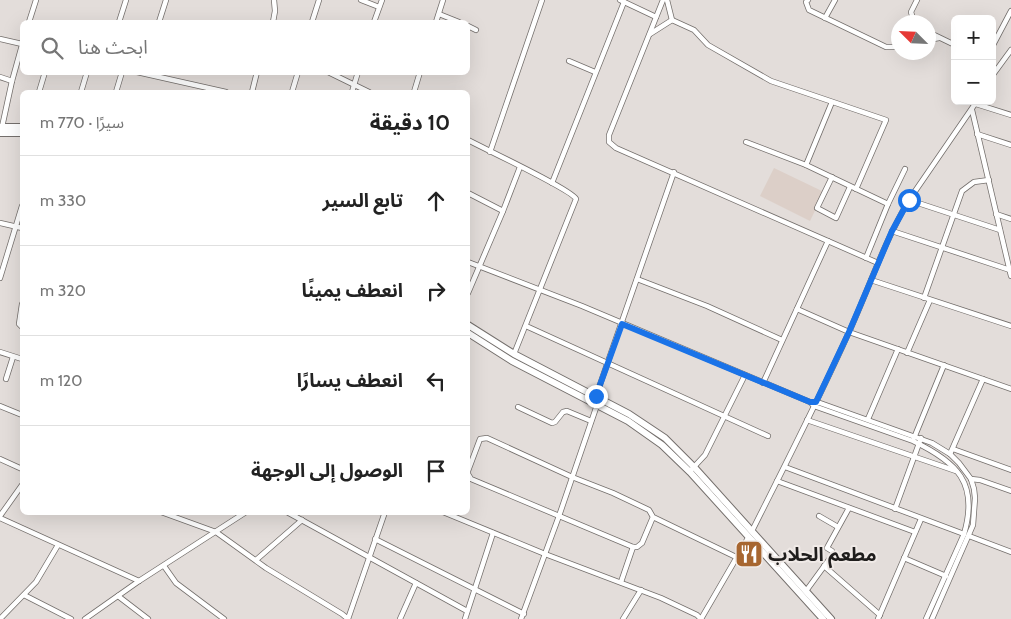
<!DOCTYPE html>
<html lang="ar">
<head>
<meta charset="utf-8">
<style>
	:root { --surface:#fff; --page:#f6f6f6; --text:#222; --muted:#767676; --line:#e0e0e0 }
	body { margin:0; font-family:Cabin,"Noto Sans Arabic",sans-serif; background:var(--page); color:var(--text); direction:rtl }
	.controls { position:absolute; right:15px; top:15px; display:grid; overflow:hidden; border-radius:8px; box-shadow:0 5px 20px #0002 }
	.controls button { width:45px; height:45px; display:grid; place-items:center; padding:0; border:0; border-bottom:1px solid var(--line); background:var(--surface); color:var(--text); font:25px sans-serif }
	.compass { position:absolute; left:891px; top:15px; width:45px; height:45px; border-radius:50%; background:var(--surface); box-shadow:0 5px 20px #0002; rotate:294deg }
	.stop { position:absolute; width:15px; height:15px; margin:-11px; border:4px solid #1a73e8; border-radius:50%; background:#fff }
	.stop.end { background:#1a73e8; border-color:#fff; box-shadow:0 1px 5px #0008 }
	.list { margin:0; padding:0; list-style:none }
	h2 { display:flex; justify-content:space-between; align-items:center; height:65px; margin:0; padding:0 20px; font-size:21px }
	h2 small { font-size:16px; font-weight:400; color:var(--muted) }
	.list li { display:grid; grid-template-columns:32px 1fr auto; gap:15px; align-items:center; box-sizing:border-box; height:90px; padding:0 20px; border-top:1px solid var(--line) }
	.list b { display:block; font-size:19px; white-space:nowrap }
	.list em { font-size:16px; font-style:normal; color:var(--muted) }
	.icon { flex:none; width:28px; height:28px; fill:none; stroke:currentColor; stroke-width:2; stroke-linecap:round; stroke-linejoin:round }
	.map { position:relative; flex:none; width:1011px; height:619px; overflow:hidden; direction:ltr }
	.search { position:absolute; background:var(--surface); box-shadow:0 5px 20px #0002; left:20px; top:20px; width:450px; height:55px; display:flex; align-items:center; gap:12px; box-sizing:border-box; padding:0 18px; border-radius:8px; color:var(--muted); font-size:19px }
	.panel { position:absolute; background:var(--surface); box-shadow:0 5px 20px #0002; left:20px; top:90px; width:450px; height:425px; border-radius:8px; direction:rtl }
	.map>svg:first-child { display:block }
	.built { fill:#dccfc8 }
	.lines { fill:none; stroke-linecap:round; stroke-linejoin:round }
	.street-casing { stroke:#746f6c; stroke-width:6 }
	.secondary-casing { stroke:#746f6c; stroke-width:8 }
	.street { stroke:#fff; stroke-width:4.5 }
	.secondary { stroke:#fff; stroke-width:6 }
	.route { stroke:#1a73e8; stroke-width:6 }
	.labels { text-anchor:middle; stroke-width:4; stroke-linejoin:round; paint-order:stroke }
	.poi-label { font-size:19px; font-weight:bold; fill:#1f1d1c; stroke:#f0eae7; text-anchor:start }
</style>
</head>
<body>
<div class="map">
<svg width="1011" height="619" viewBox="0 0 1011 619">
	<rect width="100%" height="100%" fill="#e3ddda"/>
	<polygon class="built" points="774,168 824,192 810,221 760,196"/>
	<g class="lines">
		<defs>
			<g id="street">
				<polyline points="361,0 379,7"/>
				<polyline points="620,0 656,17"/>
				<polyline points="663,0 609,135 609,142 616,148 878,263"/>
				<polyline points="667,0 672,20"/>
				<polyline points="808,0 806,2 809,10 886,47 898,47"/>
				<polyline points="439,14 459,22"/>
				<polyline points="825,18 835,0"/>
				<polyline points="29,22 36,0"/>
				<polyline points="119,22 126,0"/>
				<polyline points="159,22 166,0"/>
				<polyline points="273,22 275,11 274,0"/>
				<polyline points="312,22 319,0"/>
				<polyline points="374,22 382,0"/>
				<polyline points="436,22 443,0"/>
				<polyline points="914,22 911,12 917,0"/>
				<polyline points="468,26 476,30"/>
				<polyline points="928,32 955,45"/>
				<polyline points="650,34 672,20 694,30 708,45 771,81 886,120 856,189"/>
				<polyline points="0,39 22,44"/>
				<polyline points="928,40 939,38"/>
				<polyline points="992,47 1011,11"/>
				<polyline points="569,61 595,72"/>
				<polyline points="137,72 226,92"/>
				<polyline points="328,72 369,92"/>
				<polyline points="992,76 1011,50"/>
				<polyline points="0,77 12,81"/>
				<polyline points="39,92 45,72"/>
				<polyline points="81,92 87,72"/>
				<polyline points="116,92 122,72"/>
				<polyline points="252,92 257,72"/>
				<polyline points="292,92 298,72"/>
				<polyline points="352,92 358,72"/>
				<polyline points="414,92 420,72"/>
				<polyline points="976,104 1011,115"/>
				<polyline points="972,110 1011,276"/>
				<polyline points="2,127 12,81 22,45"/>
				<polyline points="977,134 1011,145"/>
				<path d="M468 140C483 148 572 190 576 199L514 354"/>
				<polyline points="746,142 806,165 888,204"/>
				<polyline points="490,152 542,0"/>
				<polyline points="806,165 832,102"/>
				<polyline points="832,177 817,208 836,218 850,187"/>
				<polyline points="552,183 624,2"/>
				<polyline points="468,193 503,211"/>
				<polyline points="909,200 1000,230"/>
				<polyline points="996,214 1011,219"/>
				<polyline points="0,223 22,228"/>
				<polyline points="892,231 1010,270"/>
				<polyline points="866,258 888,204 905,169"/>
				<path d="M468 262 582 306 810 402 814 406 913 441C957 462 979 483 964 534L926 619"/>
				<polyline points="0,278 22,206"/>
				<polyline points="637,279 707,306 782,340"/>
				<polyline points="871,280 1011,326"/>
				<polyline points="468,293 503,211 520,167"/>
				<polyline points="924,298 962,191 974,182 989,180"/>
				<polyline points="22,304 19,324 22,327"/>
				<polyline points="797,309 849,332 1011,389"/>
				<polyline points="526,326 768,436"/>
				<polyline points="0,352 22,359"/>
				<polyline points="907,353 930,300"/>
				<polyline points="6,379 13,357"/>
				<polyline points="763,383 828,241"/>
				<polyline points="596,396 674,172"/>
				<polyline points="814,402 820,403 932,443 950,454 959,463 971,479 974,489 975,498 973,525 932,619"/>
				<polyline points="0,406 22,415"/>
				<polyline points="518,407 552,423 555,422 563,412 567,411 591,421"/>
				<polyline points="868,419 898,349"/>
				<polyline points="807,420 956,471"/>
				<polyline points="914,438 944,365"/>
				<polyline points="953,449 1011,470"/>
				<polyline points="950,454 983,379"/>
				<polyline points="0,459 22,469"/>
				<polyline points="785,467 964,534"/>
				<polyline points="692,469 705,455 745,375"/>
				<polyline points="971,479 980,480 1011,491"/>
				<polyline points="777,481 915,532"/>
				<polyline points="895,509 921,438"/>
				<polyline points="161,512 216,532 266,568 342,614 348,619 385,512"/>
				<polyline points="287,512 467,611"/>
				<polyline points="443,512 545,554 661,598 697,615 701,619"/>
				<polyline points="0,516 22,485"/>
				<polyline points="819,516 838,527"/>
				<polyline points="653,517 642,543 637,547 633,547 471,479 468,474 468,471 480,439 487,438 572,477 613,493 649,510 653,517 736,557"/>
				<polyline points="0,518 139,581"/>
				<path d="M752 531C785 465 819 399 849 332 869 288 884 242 909 200L977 101"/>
				<polyline points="969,536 1011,552"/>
				<polyline points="375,539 524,614"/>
				<polyline points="904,558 946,576"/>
				<polyline points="256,560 302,520"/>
				<polyline points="164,566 176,583 224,619"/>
				<polyline points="824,566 880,615"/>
				<polyline points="621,582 633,547"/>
				<polyline points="806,591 833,554 832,551 827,548 828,546 849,508"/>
				<polyline points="24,595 71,619"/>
				<polyline points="118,596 148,619"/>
				<polyline points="0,619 36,582 58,545"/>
				<polyline points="85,619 139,581 246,512"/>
				<polyline points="400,619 416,583"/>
				<polyline points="465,619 493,533"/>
				<polyline points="521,619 559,516 597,405"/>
				<polyline points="623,619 641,590"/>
				<polyline points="701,619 748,538"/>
				<polyline points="878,619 921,519"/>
			</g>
			<g id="secondary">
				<polyline points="0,127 22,127"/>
				<polyline points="0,133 22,133"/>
				<polyline points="468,325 514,354 629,414 665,438 694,467 831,619"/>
				<polyline points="468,333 512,361 628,421 662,445 690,472 823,619"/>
			</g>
		</defs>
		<use href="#street" class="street-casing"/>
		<use href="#secondary" class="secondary-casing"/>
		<use href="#street" class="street"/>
		<use href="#secondary" class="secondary"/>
	</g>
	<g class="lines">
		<polyline class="route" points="596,396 622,324 810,402 816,402 849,332 892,231 909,200"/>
	</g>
	<defs>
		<symbol id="restaurant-square" viewBox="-11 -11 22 22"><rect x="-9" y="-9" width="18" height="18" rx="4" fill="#a76630" stroke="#f0eae7"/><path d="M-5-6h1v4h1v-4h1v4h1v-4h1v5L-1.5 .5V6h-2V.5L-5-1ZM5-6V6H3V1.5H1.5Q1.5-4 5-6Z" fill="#fff"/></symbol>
	</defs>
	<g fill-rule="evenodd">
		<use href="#restaurant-square" x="733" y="538" width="32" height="32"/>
	</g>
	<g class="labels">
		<g class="poi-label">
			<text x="768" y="561">مطعم الحلاب</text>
		</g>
	</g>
</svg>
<div class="controls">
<button>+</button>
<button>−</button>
</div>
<svg class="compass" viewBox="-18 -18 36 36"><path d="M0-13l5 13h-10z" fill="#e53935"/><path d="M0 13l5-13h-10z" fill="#767676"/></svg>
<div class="stop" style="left:909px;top:200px"></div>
<div class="stop end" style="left:596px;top:396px"></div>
<div class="search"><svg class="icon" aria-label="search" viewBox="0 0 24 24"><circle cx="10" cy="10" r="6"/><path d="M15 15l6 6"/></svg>ابحث هنا</div>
<section class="panel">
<h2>10 دقيقة<small>سيرًا · 770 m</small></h2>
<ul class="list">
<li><svg class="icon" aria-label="ahead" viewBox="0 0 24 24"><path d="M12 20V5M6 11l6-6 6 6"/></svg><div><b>تابع السير</b></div><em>330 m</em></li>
<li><svg class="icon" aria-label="right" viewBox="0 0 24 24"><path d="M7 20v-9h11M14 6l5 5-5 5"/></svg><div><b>انعطف يمينًا</b></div><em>320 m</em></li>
<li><svg class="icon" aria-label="left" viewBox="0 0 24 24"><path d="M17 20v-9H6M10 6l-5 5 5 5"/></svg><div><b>انعطف يسارًا</b></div><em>120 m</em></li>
<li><svg class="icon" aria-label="arrive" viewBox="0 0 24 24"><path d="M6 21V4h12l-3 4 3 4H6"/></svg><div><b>الوصول إلى الوجهة</b></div></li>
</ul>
</section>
</div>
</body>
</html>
